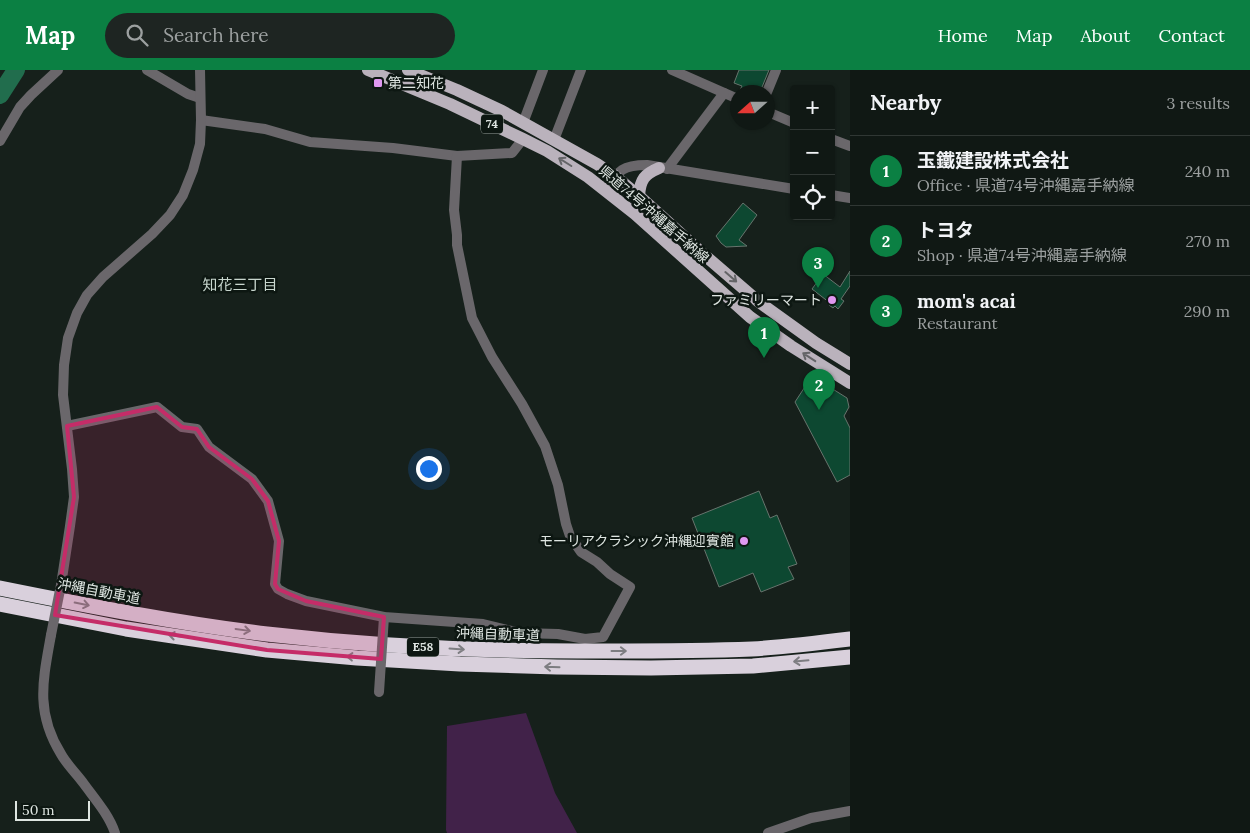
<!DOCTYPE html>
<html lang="en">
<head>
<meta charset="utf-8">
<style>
	:root { --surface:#101814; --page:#1e2522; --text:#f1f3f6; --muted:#9ca0a0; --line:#303734; --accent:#0b8043 }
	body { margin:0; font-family:Lora,"Noto Sans JP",serif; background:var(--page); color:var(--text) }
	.controls { position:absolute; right:15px; top:15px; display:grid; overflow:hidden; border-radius:5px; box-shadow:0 1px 4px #0004 }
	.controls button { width:45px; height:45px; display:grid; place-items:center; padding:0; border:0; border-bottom:1px solid var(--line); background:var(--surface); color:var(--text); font:25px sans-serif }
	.compass { position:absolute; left:730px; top:15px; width:45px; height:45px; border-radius:50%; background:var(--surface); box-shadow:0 1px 4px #0004; rotate:249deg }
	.scale { position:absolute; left:15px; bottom:12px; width:75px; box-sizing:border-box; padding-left:5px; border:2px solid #dee5e1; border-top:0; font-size:14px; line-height:18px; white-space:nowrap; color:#dee5e1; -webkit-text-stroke:4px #0d1712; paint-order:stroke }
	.you { position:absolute; left:428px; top:398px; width:18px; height:18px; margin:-12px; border:4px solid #fff; border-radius:50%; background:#1a73e8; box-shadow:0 0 0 8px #1a73e833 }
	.badge { display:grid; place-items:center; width:32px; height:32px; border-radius:50%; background:var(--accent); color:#fff; font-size:16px; font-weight:700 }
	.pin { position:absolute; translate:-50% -41px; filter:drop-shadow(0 1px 2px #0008) }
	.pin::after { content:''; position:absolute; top:26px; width:18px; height:15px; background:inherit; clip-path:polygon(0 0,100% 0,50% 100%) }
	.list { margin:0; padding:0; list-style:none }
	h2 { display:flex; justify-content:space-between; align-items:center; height:65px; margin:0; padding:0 20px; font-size:21px }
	h2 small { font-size:16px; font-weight:400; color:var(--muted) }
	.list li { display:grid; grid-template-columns:32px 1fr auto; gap:15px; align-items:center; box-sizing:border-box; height:70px; padding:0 20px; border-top:1px solid var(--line) }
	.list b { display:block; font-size:19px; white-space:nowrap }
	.list p { margin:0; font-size:16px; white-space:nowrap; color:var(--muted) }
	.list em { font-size:16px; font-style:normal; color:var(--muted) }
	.icon { flex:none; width:28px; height:28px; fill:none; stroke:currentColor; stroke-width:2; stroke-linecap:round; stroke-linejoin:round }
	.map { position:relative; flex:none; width:850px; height:763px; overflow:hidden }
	header { display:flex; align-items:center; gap:30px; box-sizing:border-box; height:70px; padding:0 25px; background:var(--accent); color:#fff }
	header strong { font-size:24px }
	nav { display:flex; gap:28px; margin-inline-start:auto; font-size:18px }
	.search { width:350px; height:45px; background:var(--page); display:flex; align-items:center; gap:12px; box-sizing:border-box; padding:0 18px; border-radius:28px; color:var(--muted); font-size:19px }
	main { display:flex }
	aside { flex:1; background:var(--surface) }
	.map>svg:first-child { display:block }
	.green { fill:#412249 }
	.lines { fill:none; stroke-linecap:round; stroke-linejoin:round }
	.river { stroke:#216d4d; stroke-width:18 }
	.building { fill:#0d4831; stroke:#67746d }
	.minor { stroke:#6a676b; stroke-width:10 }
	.tertiary { stroke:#6a676b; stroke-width:10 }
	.primary { stroke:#bab2bc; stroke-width:12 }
	.motorway { stroke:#d9d0dc; stroke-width:15 }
	.minor-bridge { stroke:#6a676b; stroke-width:10 }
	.tertiary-bridge { stroke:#6a676b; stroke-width:10 }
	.oneway { stroke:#646467 }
	.oneway2 { stroke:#7d7d81 }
	.marked { fill:#c52c68; fill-opacity:0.2; stroke:#c52c68; stroke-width:4; stroke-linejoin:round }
	.poi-dot { fill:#df98f1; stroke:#0d1712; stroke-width:2 }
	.labels { text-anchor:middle; stroke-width:5; stroke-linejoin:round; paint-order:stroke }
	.shield { fill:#0d1712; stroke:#9fa7a3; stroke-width:1 }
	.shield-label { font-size:12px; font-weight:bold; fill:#dee5e1 }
	.poi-label { font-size:14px; fill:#dee5e1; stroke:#0d1712; text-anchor:end }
	.street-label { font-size:14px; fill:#dee5e1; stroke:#0d1712 }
	.neighbourhood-label { font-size:15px; fill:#c8d6ce; stroke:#0d1712 }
</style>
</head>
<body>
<header>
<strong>Map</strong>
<div class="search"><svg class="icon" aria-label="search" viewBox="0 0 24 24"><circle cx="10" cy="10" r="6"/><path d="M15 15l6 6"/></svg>Search here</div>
<nav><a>Home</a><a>Map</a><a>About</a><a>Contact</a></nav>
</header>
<main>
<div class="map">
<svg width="850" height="763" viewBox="0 0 850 763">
	<rect width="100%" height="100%" fill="#16201b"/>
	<polygon class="green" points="526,643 555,723 577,763 447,763 446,760 447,656"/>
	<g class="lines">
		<polyline class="river" points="0,25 16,0"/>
	</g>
	<g class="building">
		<polygon points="739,0 769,0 760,22 739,22 742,16 734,13"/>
		<polygon points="743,133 757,145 739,170 747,176 726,177 721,173 716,166"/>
		<polygon points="850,201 850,216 841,229 844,231 838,239 835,236 833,238 829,235 830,233 812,219 823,204 840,217"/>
		<polygon points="812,306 847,328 849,337 844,346 850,358 850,405 837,412 795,332"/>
		<polygon points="759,421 770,448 777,445 797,494 788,497 794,509 761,522 753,503 719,517 692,448"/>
	</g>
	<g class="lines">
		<g class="minor">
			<polyline points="147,0 188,24 200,28"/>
			<polyline points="672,0 738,29"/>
			<polyline points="767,22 776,0"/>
			<polyline points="768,42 794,53"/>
			<polyline points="201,50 265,59 310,72 393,78 457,86 512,83 523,69"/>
			<polyline points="523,53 543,0"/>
			<polyline points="831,69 850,76"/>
			<polyline points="554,70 581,0"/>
			<polyline points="0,71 20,37 31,25 58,0"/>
			<polyline points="667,99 724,23"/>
			<polyline points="67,356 157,337 182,357 197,359 209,377 252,409 268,431 279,471 275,514 278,519 287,524 306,531 384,547 483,554 520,563 558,564 585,569 603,567 630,517 610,504 597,492 581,482 570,466 566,454 558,415 545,376 522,334 492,287 472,248 457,175 457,165 454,140 457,86"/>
			<polyline points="768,763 811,748 850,741"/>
		</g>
		<g class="tertiary">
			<path d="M606 120C619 100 622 95 647 95L794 119"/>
			<polyline points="831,125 850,128"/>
			<polyline points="61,515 70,456 74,427 72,399 63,325 64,295 68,268 77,243 87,225 103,207 152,164 170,145 183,125 193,100 200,74 201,50 200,0"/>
			<path d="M51 565C43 610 35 642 61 684 67 695 77 704 84 714 95 729 109 745 115 763"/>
		</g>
		<g class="primary">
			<polyline points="368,0 450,34 523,69 547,81 588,107 635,144 750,247 791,276 850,313"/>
			<polyline points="408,0 457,20 502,41 597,94 615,106 639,126 702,183 759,232 816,273 850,294"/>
			<path d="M639 126C640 109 645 104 659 98"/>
		</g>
		<g class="motorway">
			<path d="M0 518C89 536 177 553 267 564 379 577 493 582 606 581 654 581 703 581 752 579 784 577 818 573 850 569"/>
			<polyline points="0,534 126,559 267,580 357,588 460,594 557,597 651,598 753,596 850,587"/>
		</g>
		<polyline class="minor-bridge" points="379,622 384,547"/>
		<polyline class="tertiary-bridge" points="51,565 61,515"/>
	</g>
	<defs><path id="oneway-shaft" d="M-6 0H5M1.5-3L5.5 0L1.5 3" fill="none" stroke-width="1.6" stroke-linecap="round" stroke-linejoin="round" transform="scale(1.25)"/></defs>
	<g class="oneway">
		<use href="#oneway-shaft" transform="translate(565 92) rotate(-148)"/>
		<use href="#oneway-shaft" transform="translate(731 207) rotate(41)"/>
		<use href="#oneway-shaft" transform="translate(809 287) rotate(-147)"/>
	</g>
	<g class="oneway2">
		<use href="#oneway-shaft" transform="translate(82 534) rotate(11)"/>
		<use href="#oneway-shaft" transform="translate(243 560) rotate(8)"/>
		<use href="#oneway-shaft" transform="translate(176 566) rotate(-172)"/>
		<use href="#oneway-shaft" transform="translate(457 579) rotate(4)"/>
		<use href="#oneway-shaft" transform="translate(619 581)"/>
		<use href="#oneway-shaft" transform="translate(354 587) rotate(-176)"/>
		<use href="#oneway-shaft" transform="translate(801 591) rotate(175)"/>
		<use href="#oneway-shaft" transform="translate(552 597) rotate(-178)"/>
	</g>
	<path class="marked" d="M157 337 182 357 197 359 209 377 252 409 268 431 279 471 275 514 278 519 306 531 384 547 381 589 267 580 55 545 74 427 67 356Z"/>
	<g class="poi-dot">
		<rect x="373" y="8" width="10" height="10" rx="2.5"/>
		<circle cx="832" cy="230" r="5"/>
		<circle cx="744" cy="471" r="5"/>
	</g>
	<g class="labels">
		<g class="shield">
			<rect x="481" y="44.5" width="22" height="19" rx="4"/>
			<rect x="407" y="567.5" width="32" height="19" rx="4"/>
		</g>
		<g class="shield-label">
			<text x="492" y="58">74</text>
			<text x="423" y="581">E58</text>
		</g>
		<g class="poi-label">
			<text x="388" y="18" text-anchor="start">第二知花</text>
			<text x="822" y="235">ファミリーマート</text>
			<text x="734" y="476">モーリアクラシック沖縄迎賓館</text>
		</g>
		<g class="street-label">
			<text transform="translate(654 144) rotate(41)" y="5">県道74号沖縄嘉手納線</text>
			<text transform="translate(99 521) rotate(11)" y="5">沖縄自動車道</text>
			<text transform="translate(498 564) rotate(2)" y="5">沖縄自動車道</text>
		</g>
		<g class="neighbourhood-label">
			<text x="240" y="220">知花三丁目</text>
		</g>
	</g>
</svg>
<div class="controls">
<button>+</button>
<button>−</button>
<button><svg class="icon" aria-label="locate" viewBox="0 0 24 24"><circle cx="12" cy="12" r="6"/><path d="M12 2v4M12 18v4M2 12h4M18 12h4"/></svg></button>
</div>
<svg class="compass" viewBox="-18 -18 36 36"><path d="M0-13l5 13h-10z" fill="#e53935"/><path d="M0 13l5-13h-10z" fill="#9ca0a0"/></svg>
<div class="scale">50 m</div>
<div class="you"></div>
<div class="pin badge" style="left:764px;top:288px">1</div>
<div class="pin badge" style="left:819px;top:340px">2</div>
<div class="pin badge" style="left:818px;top:218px">3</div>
</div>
<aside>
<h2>Nearby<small>3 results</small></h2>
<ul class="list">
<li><span class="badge">1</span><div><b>玉鐵建設株式会社</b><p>Office · 県道74号沖縄嘉手納線</p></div><em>240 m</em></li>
<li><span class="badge">2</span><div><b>トヨタ</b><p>Shop · 県道74号沖縄嘉手納線</p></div><em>270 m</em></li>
<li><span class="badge">3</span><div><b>mom's acai</b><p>Restaurant</p></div><em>290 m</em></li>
</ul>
</aside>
</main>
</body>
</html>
